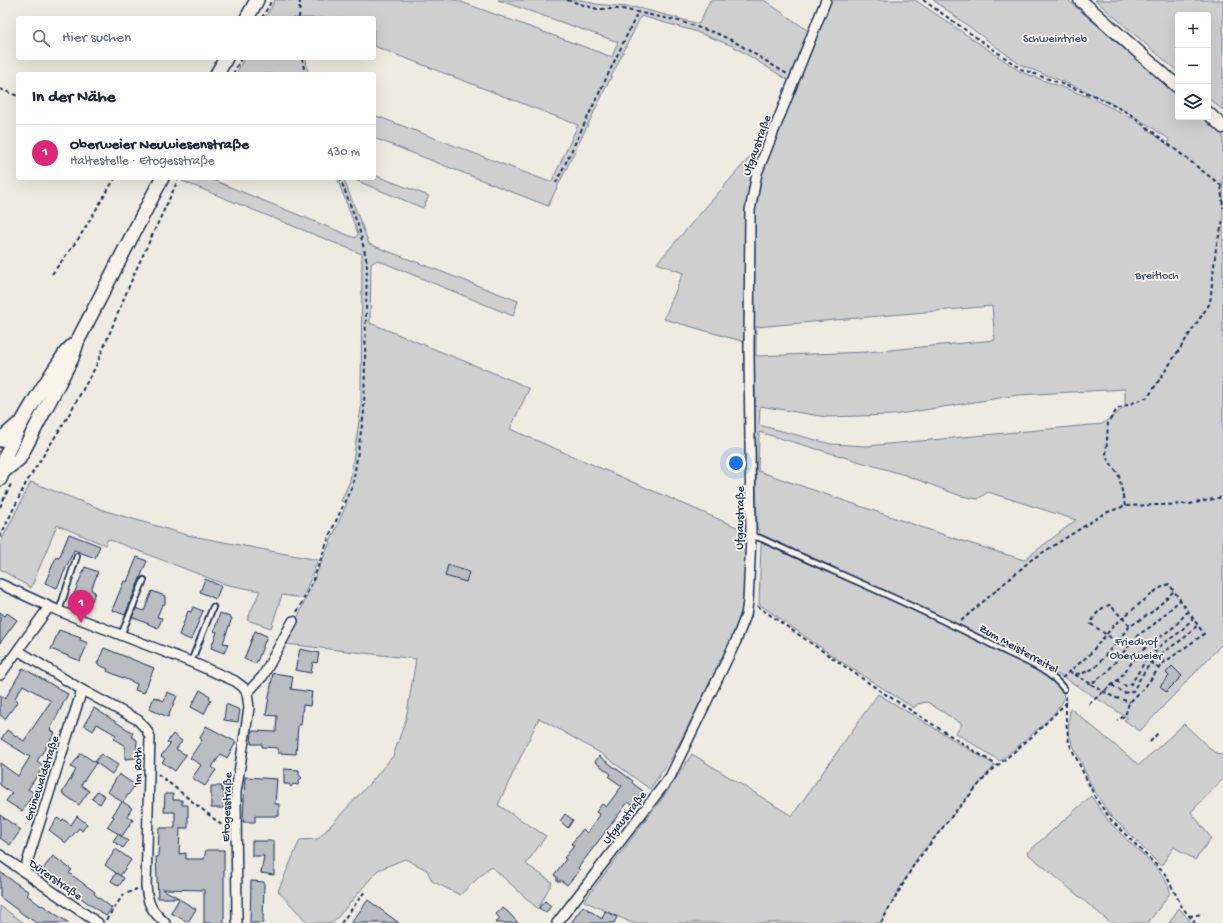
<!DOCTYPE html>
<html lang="de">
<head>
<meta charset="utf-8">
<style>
	:root { --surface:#fff; --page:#f6f6f7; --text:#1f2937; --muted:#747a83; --line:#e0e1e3; --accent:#db2777 }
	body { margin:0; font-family:"Gochi Hand",sans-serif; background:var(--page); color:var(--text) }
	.controls { position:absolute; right:12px; top:12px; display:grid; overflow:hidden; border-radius:4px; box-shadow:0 4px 16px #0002 }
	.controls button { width:36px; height:36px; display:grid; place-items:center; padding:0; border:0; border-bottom:1px solid var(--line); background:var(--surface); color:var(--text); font:20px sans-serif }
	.you { position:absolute; left:736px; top:463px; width:14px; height:14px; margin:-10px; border:3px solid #fff; border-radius:50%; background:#1a73e8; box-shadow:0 0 0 6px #1a73e833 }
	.badge { display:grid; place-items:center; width:26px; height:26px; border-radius:50%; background:var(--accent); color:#fff; font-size:13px; font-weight:700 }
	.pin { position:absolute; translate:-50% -33px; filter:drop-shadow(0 1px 2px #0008) }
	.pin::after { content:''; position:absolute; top:21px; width:14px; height:12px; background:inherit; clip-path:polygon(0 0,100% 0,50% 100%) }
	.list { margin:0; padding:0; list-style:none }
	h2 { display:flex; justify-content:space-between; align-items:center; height:52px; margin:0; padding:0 16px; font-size:17px }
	h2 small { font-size:13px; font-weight:400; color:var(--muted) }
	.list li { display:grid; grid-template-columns:26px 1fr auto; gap:12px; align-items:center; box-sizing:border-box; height:56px; padding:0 16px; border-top:1px solid var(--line) }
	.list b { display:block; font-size:15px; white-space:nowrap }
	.list p { margin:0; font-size:13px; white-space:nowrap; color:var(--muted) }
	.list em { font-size:13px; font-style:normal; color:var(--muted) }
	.icon { flex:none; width:22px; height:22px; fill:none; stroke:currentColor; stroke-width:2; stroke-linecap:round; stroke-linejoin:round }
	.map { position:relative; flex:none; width:1223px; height:923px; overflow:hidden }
	.search { position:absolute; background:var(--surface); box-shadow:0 4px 16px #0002; left:16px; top:16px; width:360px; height:44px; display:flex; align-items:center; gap:10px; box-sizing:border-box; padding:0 14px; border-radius:4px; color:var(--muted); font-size:15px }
	.panel { position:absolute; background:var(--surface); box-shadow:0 4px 16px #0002; left:16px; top:72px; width:360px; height:108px; border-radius:4px }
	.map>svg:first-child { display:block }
	.green { fill:#cfcfcf; stroke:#757f96; fill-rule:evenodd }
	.building { fill:#babdc2; stroke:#1b2f5e }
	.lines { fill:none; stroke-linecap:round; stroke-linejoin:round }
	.service-casing { stroke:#1b2f5e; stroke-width:8 }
	.minor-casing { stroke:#1b2f5e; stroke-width:12 }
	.tertiary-casing { stroke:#1b2f5e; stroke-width:15 }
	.secondary-casing { stroke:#1b2f5e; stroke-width:16 }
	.path { stroke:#1b2f5e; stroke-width:2; stroke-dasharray:4 3; stroke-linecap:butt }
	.service { stroke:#f7f3e8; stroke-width:4.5 }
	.minor { stroke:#f7f3e8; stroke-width:9 }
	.tertiary { stroke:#f7f3e8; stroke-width:12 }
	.secondary { stroke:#f7f3e8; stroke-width:13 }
	.labels { text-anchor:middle; stroke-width:3.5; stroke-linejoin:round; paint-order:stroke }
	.park-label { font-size:12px; fill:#3f4f75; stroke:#f7f3e8 }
	.street-label { font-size:12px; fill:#1b2f5e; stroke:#f7f3e8 }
</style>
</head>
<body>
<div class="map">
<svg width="1223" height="923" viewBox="0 0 1223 923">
	<rect width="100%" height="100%" fill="#eeebe2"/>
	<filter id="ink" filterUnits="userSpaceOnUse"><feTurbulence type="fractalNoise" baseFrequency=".025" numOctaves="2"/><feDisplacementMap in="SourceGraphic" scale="8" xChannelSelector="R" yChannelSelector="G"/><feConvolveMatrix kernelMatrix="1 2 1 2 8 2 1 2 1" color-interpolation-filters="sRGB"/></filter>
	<g filter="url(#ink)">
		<g class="green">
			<polygon points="275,0 456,0 612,57 618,42 498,0 583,0 595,4 639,8 699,24 710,0 764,0 810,32 793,74 791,73 788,80 733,46 694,31 641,16 548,206 374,138 374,115 547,181 552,181 578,125 374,46 374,18 265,18"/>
			<path d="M829 0H915L1021 72 1094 99 1134 119 1168 145 1169 139 1131 114 1084 90 1021 65 933 0H1068L1178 96V117H1202L1223 136V643L1140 731 1124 720 1128 718 1063 677 960 625 760 535 757 527 754 329V227L757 192 767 157ZM992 306 995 340 868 352 756 356V327ZM1125 389V407L1102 424 867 446 831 444 759 425 760 406 826 417 893 415 1018 395ZM759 432 905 475 961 496 978 499 988 492 1076 520 1024 560 956 539 758 471Z"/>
			<polygon points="1095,0 1223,0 1223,110 1208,98 1208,15 1178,15 1178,72"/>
			<polygon points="244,58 306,58 308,74 236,74"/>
			<polygon points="755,151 759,153 750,182 747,203 745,342 664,319 683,273 657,263"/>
			<polygon points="374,175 429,196 423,208 350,178 374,178"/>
			<polygon points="184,178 208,178 355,238 358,234 337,178 347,178 344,180 369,244 518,301 513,316 377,260 371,264 370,323 516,382 529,389 510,429 746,531 746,595 741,621 674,754 650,789 602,754 539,718 498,805 546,836 526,864 552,882 538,909 491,866 460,895 432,881 427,870 405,859 378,870 333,923 308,923 278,891 300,840 318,839 371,782 393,756 406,719 416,659 286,644 347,503 341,501 350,481 361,408 362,254 182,181"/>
			<polygon points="31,482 106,511 187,535 318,560 303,598 282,595 271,628 247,620 260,591 224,584 108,539 105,545 57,525 31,588 0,569 0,543"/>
			<path d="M764 543C839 579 918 609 992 647 1014 658 1042 669 1060 686 1062 690 1064 694 1064 698 1061 713 1013 750 1000 761L956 733 962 724 927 702 917 704 914 708 840 661 759 604 761 544Z"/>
			<polygon points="878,694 995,765 917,858 880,923 632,923 584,901 667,792 692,754 792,816"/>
			<polygon points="1070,708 1139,765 1184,724 1214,752 1223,756 1223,779 1191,812 1211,838 1195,860 1174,847 1161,866 1110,815 1092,787 1072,743 1068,732"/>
			<path d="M1091 796C1099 808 1107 820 1117 830 1130 844 1170 875 1170 893L1148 923H1111L1027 853Z"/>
			<polygon points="0,906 24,923 0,923"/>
			<polygon points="1179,908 1192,923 1169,923"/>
		</g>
		<g class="building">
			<polygon points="69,534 100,546 95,558 74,550 57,588 45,583 56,557 59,558"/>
			<polygon points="137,557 147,561 125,615 112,610 124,581 127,582"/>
			<polygon points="448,565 469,572 466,582 445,576"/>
			<polygon points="85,567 98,572 91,590 95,592 92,601 74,594"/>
			<polygon points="205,579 221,586 216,599 200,592"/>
			<polygon points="152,591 165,596 165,604 162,605 157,617 162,618 158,628 132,617 136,608 144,611"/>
			<polygon points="193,607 203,611 191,640 179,635 188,611 191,612"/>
			<polygon points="0,612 5,616 7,613 17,620 0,643"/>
			<polygon points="220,613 232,618 223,643 228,644 224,653 211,648 217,632 214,631"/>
			<polygon points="59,630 81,638 80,640 88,643 80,661 51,649"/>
			<polygon points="255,631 267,636 256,664 244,659"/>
			<polygon points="104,648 154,668 144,693 135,690 137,684 107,671 108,669 97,664"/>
			<polygon points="300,649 319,653 317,663 313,662 311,673 295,670"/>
			<polygon points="1172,666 1182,676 1166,692 1160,686 1169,676 1166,673"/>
			<polygon points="23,668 68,694 50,730 55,733 37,761 44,766 28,789 34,793 22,811 6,801 12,793 0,785 0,763 18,776 30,757 1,739 7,730 24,741 51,701 23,685 15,698 18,701 5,719 0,715 0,695 5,699"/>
			<polygon points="273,673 293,676 291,689 312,692 310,706 303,705 301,725 298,725 296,754 278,753 278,748 262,747 262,744 251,744 252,731 276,732 277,716 266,715"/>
			<polygon points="200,690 210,696 209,699 211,700 204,714 191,707"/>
			<polygon points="167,692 177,696 168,717 149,709 154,697 164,701"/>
			<polygon points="226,704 240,710 238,722 224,720"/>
			<polygon points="94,708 133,733 131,736 137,740 136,758 125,759 125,746 114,739 116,735 97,724 93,731 84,725"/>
			<polygon points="206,726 236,742 227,758 221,754 212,767 216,770 205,786 192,778 201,765 190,758 202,740 200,738"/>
			<polygon points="173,734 182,741 176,749 186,755 175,771 162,762 165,759 161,756 170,744 167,742"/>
			<polygon points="81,753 96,763 81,785 89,791 79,805 62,793 76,770 71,767"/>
			<polygon points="101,754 118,765 112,774 95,762"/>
			<polygon points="599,756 633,781 632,783 643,791 632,805 628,802 578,868 580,870 567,885 562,881 557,881 557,877 554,875 566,859 564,858 574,846 571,844 583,829 587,833 600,815 596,812 602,804 606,807 622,786 609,777 611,774 595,762"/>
			<polygon points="284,769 299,770 299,775 302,778 299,780 298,785 293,784 291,787 289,784 284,784"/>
			<polygon points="119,774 135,785 123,802 132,808 127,816 133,820 122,836 107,827 114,817 112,816 122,802 108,792"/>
			<polygon points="245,777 277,779 275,804 279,804 279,816 255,816 255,822 243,822"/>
			<polygon points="211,786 222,786 222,791 224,791 224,808 211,808"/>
			<polygon points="97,791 105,796 100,804 92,799"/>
			<polygon points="165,794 173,794 173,800 182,800 182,805 188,805 188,828 180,828 179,854 186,853 186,859 204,859 206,850 224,850 224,923 204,923 204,890 162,889 179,898 158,898 156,857 158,857 159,828 175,828 175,812 164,812"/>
			<polygon points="565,814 573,820 568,828 560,821"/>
			<polygon points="0,815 21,830 10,845 0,838"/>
			<polygon points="77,816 87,824 82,831 79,828 66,843 49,830 57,818 62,821 63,819 71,825"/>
			<polygon points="118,834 128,841 123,848 113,841"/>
			<polygon points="252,841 274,841 274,875 261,873 264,856 252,856"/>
			<polygon points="116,849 131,860 120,876 105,865"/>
			<polygon points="53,856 72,870 69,873 95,892 94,894 112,908 106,916 42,870"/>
			<polygon points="0,872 29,892 27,895 41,906 42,905 69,923 37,923 24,915 0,897"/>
			<polygon points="116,873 124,878 119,886 111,881"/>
			<polygon points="251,881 264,882 263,923 250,923"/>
			<polygon points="179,899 196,909 188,922 171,913"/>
			<polygon points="368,900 399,923 351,923"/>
			<polygon points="545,901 551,906 546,913 539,908"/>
			<polygon points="583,906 602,919 605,911 617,917 614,923 571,923"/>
			<polygon points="503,908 509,913 518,923 495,923 500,919 496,914"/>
		</g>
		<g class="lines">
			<defs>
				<g id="service">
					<path d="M751 536 760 538C840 575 922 608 1000 649 1022 660 1049 669 1064 689"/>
					<polyline points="59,611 77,556"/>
					<polyline points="121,635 144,580"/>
					<polyline points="191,662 213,607"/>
				</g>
				<g id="minor">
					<polyline points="0,584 59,611 191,662 235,681 243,687 247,693 249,708 236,792 237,923"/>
					<path d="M19 651 82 690 138 720 146 729 150 737 146 886C148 905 151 910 165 923"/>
					<polyline points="0,675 49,607"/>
					<polyline points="247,693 263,676 293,621"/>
					<polyline points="0,855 98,923"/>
					<polyline points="24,872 82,690"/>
					<polyline points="557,923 670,777 736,641 746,615 748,602 751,536 749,350 750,211 757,173 826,0"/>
				</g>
				<g id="tertiary">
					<polyline points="1080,0 1178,87"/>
					<polyline points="1208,113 1223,127"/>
				</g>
				<g id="secondary">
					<polyline points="247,18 257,0"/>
					<polyline points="217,74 226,58"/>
					<polyline points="0,440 17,425"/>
					<polyline points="4,471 19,459 72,358 78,340 162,178"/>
					<path d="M0 479C5 469 3 461 7 453 22 417 45 384 66 352L73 345"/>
				</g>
			</defs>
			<use href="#service" class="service-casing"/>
			<use href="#minor" class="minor-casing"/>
			<use href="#tertiary" class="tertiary-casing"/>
			<use href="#secondary" class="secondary-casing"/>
			<g class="path">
				<polyline points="567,0 597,9 622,9 679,21 718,34 735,42 787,74"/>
				<polyline points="923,0 1021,69 1095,96 1130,114 1223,187"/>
				<polyline points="262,18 272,0"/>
				<polyline points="299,18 300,0"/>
				<polyline points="302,58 305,74"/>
				<polyline points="233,74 241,58"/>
				<polyline points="0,89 18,96"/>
				<polyline points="556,183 638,12"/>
				<polyline points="1221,186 1223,208"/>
				<polyline points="52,274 79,238 115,178"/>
				<polyline points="1125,506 1119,476 1106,456 1108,423 1117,409 1148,397 1210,303 1216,248 1223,220"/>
				<polyline points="0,507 11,484"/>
				<polyline points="0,537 26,483 67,418 96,366 135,272 179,178"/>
				<polyline points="757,606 879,690 998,766"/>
				<polyline points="297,612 311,585 331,532 353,484 364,412 367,262 359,228 340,178"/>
				<polyline points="961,621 1031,560 1105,513 1125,506 1190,504 1223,497"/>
				<path d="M1117 642 1091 624C1093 616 1102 606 1110 605L1130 626"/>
				<polyline points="1149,644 1154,650 1180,632 1193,618"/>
				<polyline points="1154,650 1165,662"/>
				<polyline points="1138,654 1158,668"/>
				<polyline points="1069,671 1091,684 1106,673 1138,635 1153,625 1180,600"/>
				<polyline points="1076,674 1083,673 1095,668 1129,627 1153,611 1174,591"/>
				<polyline points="1062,678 1089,655 1115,624 1158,589 1169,584 1204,634 1162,664 1145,687 1129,703 1125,716 1117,720"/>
				<polyline points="1117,681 1125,686 1131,684 1146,660"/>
				<polyline points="1091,684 1113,697 1130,702"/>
				<path d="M1112 685 1124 693 1133 691C1140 679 1147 665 1158 656 1172 645 1187 639 1197 625"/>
				<polyline points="1066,696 1066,721 1069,743 1096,799 1112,821 1166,875 1182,907 1195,923"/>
				<polyline points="1089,704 1119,679 1140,652 1175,626 1188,611"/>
				<polyline points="1150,742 1158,733"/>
				<polyline points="158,774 228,830"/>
				<polyline points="1189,916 1203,914"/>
				<polyline points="106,920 123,895 137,889"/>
				<polyline points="341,923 366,890"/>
				<polyline points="881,923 915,863 955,812 989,773 1035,734 1067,702"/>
			</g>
			<use href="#service" class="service"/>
			<use href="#minor" class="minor"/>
			<use href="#tertiary" class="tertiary"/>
			<use href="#secondary" class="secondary"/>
		</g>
	</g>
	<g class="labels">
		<g class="park-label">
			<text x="1055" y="42">Schweintrieb</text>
			<text x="1157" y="279">Breitloch</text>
			<text x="1136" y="645">Friedhof<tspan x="1136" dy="14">Oberweier</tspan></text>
		</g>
		<g class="street-label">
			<text transform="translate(756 145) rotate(-70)" y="4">Ufgaustraße</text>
			<text transform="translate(739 518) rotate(-89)" y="4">Ufgaustraße</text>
			<text transform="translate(1019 648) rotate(29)" y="4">Zum Meisterreitel</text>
			<text transform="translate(137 766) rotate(-89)" y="4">Im Roth</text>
			<text transform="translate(41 778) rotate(-72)" y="4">Grünewaldstraße</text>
			<text transform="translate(226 807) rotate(-88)" y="4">Etogesstraße</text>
			<text transform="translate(624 817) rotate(-52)" y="4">Ufgaustraße</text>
			<text transform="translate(56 879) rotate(35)" y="4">Dürerstraße</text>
		</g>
	</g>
</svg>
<div class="controls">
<button>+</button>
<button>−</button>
<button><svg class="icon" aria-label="layers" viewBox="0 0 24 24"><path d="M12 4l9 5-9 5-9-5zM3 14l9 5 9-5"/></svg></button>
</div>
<div class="you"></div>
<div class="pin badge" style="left:81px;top:623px">1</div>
<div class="search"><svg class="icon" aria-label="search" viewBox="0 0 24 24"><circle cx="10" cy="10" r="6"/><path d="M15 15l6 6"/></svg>Hier suchen</div>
<section class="panel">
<h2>In der Nähe<small></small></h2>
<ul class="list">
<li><span class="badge">1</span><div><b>Oberweier Neuwiesenstraße</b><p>Haltestelle · Etogesstraße</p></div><em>430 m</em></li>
</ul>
</section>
</div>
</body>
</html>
